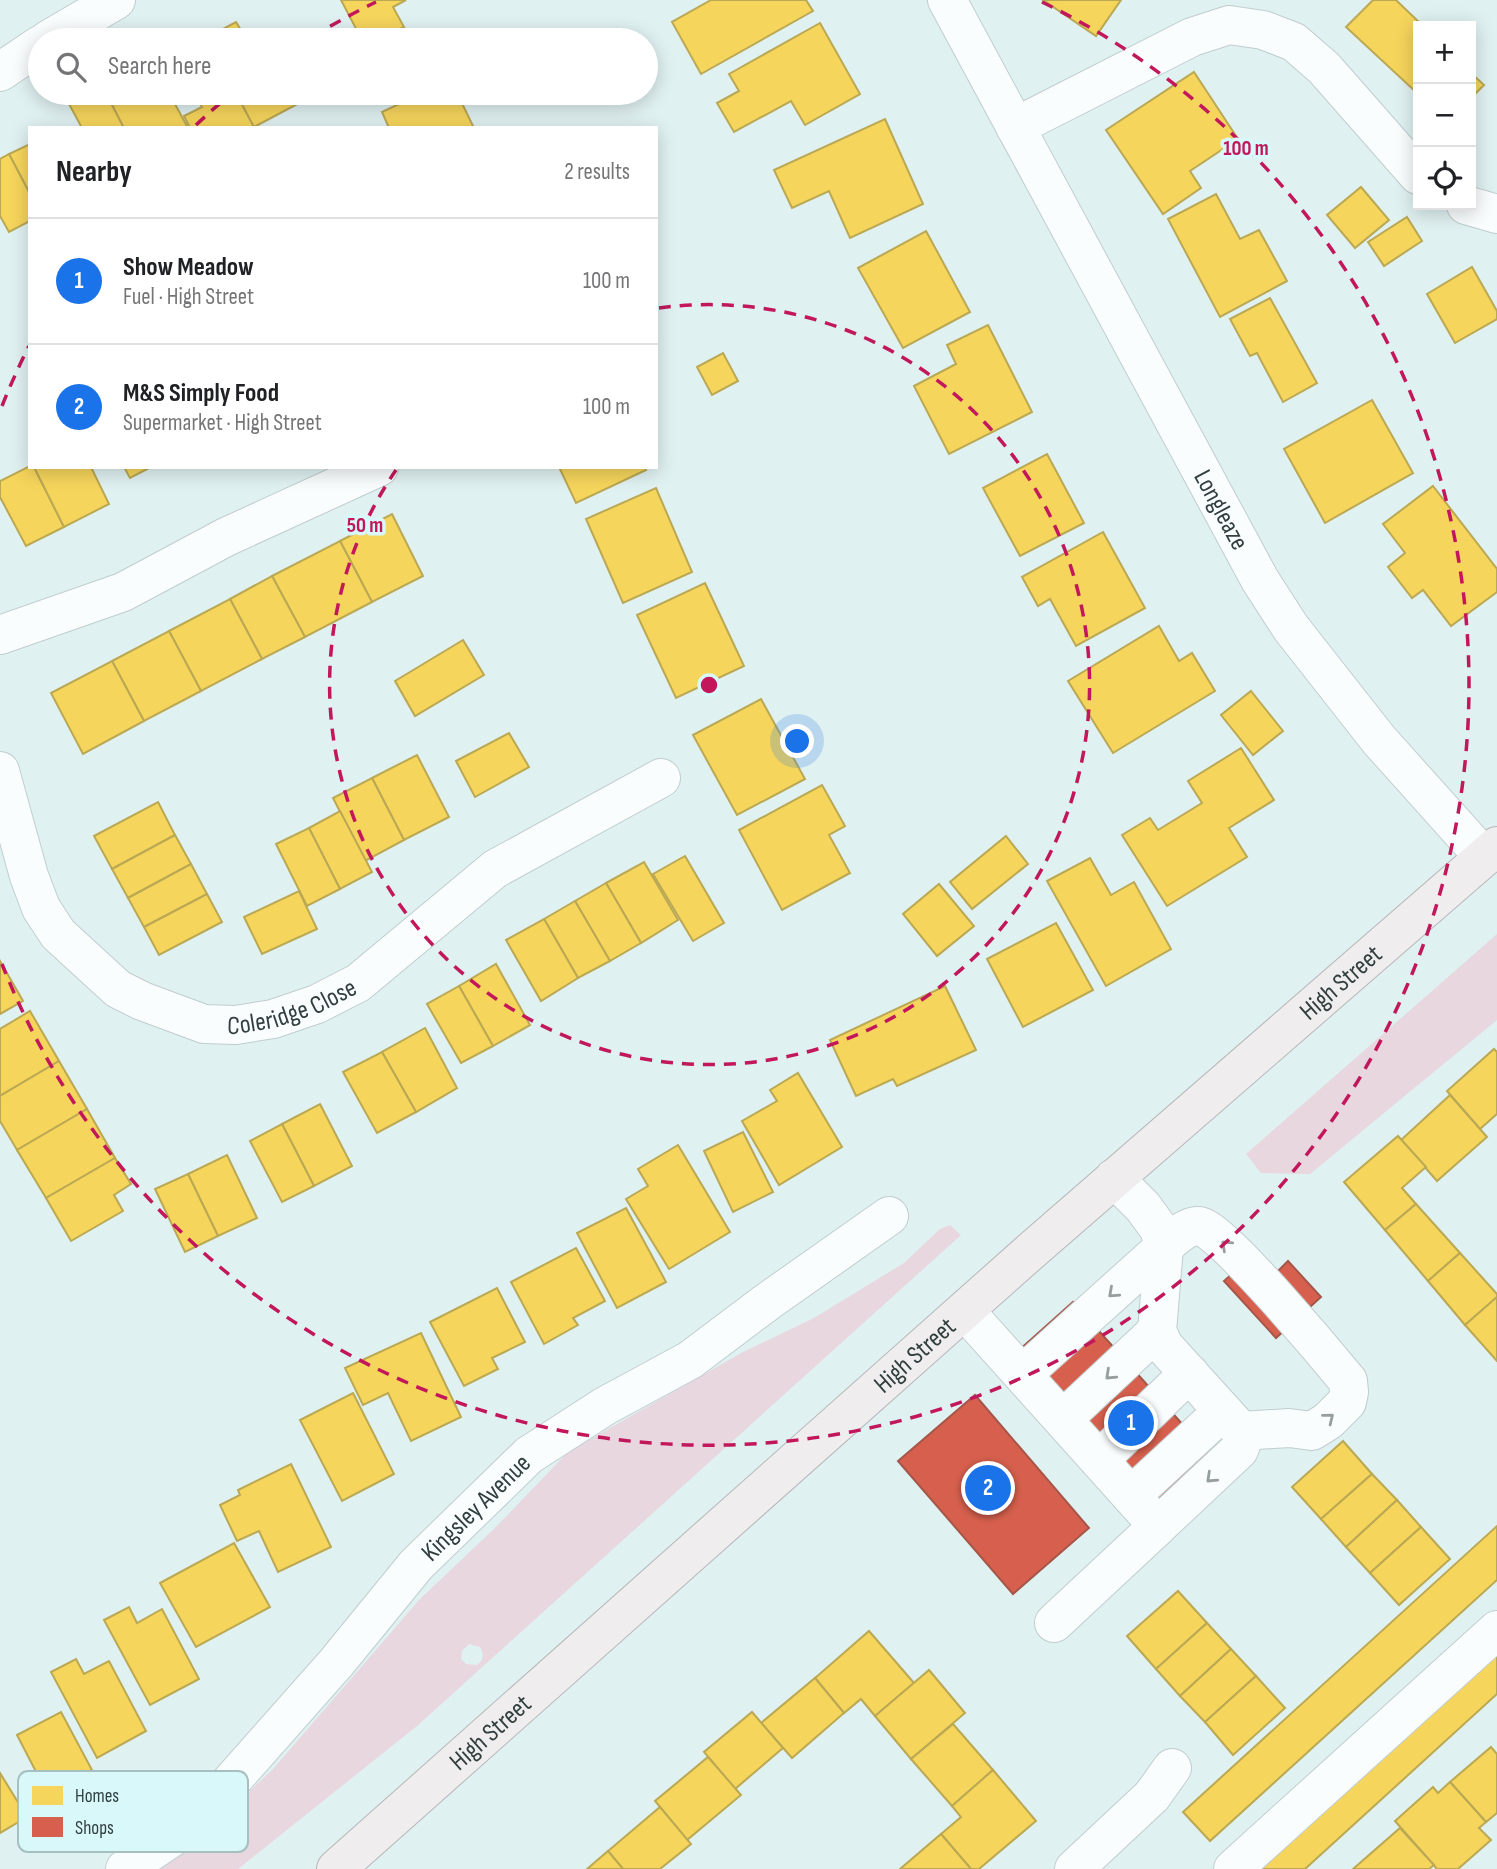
<!DOCTYPE html>
<html lang="en">
<head>
<meta charset="utf-8">
<style>
	:root { --surface:#fff; --page:#f2f2f2; --text:#202124; --muted:#757577; --line:#e0e0e0; --accent:#1a73e8 }
	body { margin:0; font-family:"Sofia Sans Condensed",sans-serif; background:var(--page); color:var(--text) }
	.controls { position:absolute; right:21px; top:21px; display:grid; overflow:hidden; border-radius:0px; box-shadow:0 4px 18px #0003 }
	.controls button { width:63px; height:63px; display:grid; place-items:center; padding:0; border:0; border-bottom:2px solid var(--line); background:var(--surface); color:var(--text); font:35px sans-serif }
	.you { position:absolute; left:798px; top:742px; width:24px; height:24px; margin:-18px; border:5px solid #fff; border-radius:50%; background:#1a73e8; box-shadow:0 0 0 10px #1a73e833 }
	.badge { display:grid; place-items:center; width:46px; height:46px; border-radius:50%; background:var(--accent); color:#fff; font-size:23px; font-weight:700 }
	.pin { position:absolute; translate:-50% -50%; border:4px solid #fff; box-shadow:0 2px 7px #0006 }
	.list { margin:0; padding:0; list-style:none }
	h2 { display:flex; justify-content:space-between; align-items:center; height:91px; margin:0; padding:0 28px; font-size:30px }
	h2 small { font-size:23px; font-weight:400; color:var(--muted) }
	.list li { display:grid; grid-template-columns:46px 1fr auto; gap:21px; align-items:center; box-sizing:border-box; height:126px; padding:0 28px; border-top:2px solid var(--line) }
	.list b { display:block; font-size:26px; white-space:nowrap }
	.list p { margin:0; font-size:23px; white-space:nowrap; color:var(--muted) }
	.list em { font-size:23px; font-style:normal; color:var(--muted) }
	.icon { flex:none; width:38px; height:38px; fill:none; stroke:currentColor; stroke-width:2; stroke-linecap:round; stroke-linejoin:round }
	.map { position:relative; flex:none; width:1497px; height:1869px; overflow:hidden }
	.search { position:absolute; background:var(--surface); box-shadow:0 4px 18px #0003; left:28px; top:28px; width:630px; height:77px; display:flex; align-items:center; gap:18px; box-sizing:border-box; padding:0 24px; border-radius:38px; color:var(--muted); font-size:26px }
	.panel { position:absolute; background:var(--surface); box-shadow:0 4px 18px #0003; left:28px; top:126px; width:630px; height:343px; border-radius:0px }
	.map>svg:first-child { display:block }
	.green { fill:#e8d7df; fill-rule:evenodd }
	.homes { fill:#f6d55c; stroke:#bba853; stroke-width:2 }
	.shops { fill:#d6604d; stroke:#a55649; stroke-width:2 }
	.lines { fill:none; stroke-linecap:round; stroke-linejoin:round }
	.minor-casing { stroke:#c0cdce; stroke-width:40 }
	.major-casing { stroke:#b7b6b9; stroke-width:40 }
	.minor { stroke:#fafdfd; stroke-width:38 }
	.major { stroke:#efedee; stroke-width:38 }
	.oneway { stroke:#969e9e }
	.ring { fill:none; stroke:#c2185b; stroke-width:3.5; stroke-dasharray:12 9 }
	.labels { text-anchor:middle; stroke-width:7; stroke-linejoin:round; paint-order:stroke }
	.street-label { font-size:26px; fill:#323f3f; stroke:#d8f8f9 }
	.key { fill:#d8f8f9; stroke:#a6c0c1; stroke-width:2 }
	.key-label { font-size:19px; fill:#323f3f }
	.centre { fill:#c2185b; stroke:#d8f8f9; stroke-width:3.5 }
	.ring-label { font-size:21px; text-anchor:middle; font-weight:bold; fill:#c2185b; stroke:#d8f8f9; stroke-width:7; stroke-linejoin:round; paint-order:stroke }
</style>
</head>
<body>
<div class="map">
<svg width="1497" height="1869" viewBox="0 0 1497 1869">
	<rect width="100%" height="100%" fill="#e0f1f1"/>
	<g class="green">
		<polygon points="1497,934 1497,1020 1310,1174 1261,1173 1246,1154"/>
		<path d="M950 1225 961 1235 417 1726 238 1869H156L193 1845 273 1769 420 1599 496 1527 568 1452 743 1352 814 1318 904 1263 940 1229ZM469 1644 480 1647C484 1654 484 1660 477 1665L466 1664 461 1659 462 1651Z"/>
	</g>
	<g class="homes">
		<polygon points="341,0 406,0 393,7 404,27 379,40 362,40"/>
		<polygon points="711,0 806,0 813,11 701,74 672,22"/>
		<polygon points="1043,0 1121,0 1096,36"/>
		<polygon points="1373,0 1396,0 1423,26 1418,26 1418,94 1346,27"/>
		<polygon points="236,22 247,40 207,40 206,38"/>
		<polygon points="820,23 860,94 805,125 791,101 734,132 717,103 739,91 729,74"/>
		<polygon points="266,32 271,40 250,40"/>
		<polygon points="1194,72 1238,139 1190,171 1201,188 1163,214 1106,130"/>
		<polygon points="1471,73 1484,85 1471,98"/>
		<polygon points="89,93 106,93 124,128 82,128 69,104"/>
		<polygon points="106,93 169,93 188,128 124,128"/>
		<polygon points="194,93 236,93 254,127 190,128 184,116 202,107"/>
		<polygon points="236,93 299,93 303,101 254,127"/>
		<polygon points="422,93 457,93 474,128 389,128 382,112"/>
		<polygon points="885,119 923,204 850,238 829,191 792,208 774,170"/>
		<polygon points="30,144 30,194 9,154"/>
		<polygon points="9,154 30,194 30,221 9,232 0,216 0,159"/>
		<polygon points="1361,187 1389,220 1355,248 1327,215"/>
		<polygon points="1216,194 1240,239 1259,230 1287,281 1220,317 1168,219"/>
		<polygon points="1407,217 1422,241 1384,266 1368,242"/>
		<polygon points="926,231 970,312 903,348 858,268"/>
		<polygon points="1472,267 1497,311 1497,319 1455,343 1427,294"/>
		<polygon points="1270,298 1317,383 1283,402 1257,353 1250,356 1230,319"/>
		<polygon points="988,325 1032,412 949,454 914,386 956,364 947,345"/>
		<polygon points="723,353 738,381 712,395 697,367"/>
		<polygon points="1372,400 1413,473 1325,523 1284,449"/>
		<polygon points="1047,454 1084,523 1020,556 983,488"/>
		<polygon points="30,466 34,467 64,527 26,546 0,497 0,481"/>
		<polygon points="34,467 91,467 109,504 64,527"/>
		<polygon points="124,467 151,467 130,478"/>
		<polygon points="559,467 644,467 646,470 576,503"/>
		<polygon points="1433,486 1497,569 1497,592 1451,626 1423,590 1412,598 1388,567 1405,553 1383,524"/>
		<polygon points="656,488 692,572 623,603 586,519"/>
		<polygon points="392,514 423,576 372,602 340,541"/>
		<polygon points="1103,532 1145,608 1076,646 1050,599 1038,606 1022,577"/>
		<polygon points="340,541 372,602 305,637 272,576"/>
		<polygon points="272,576 305,637 262,659 230,599"/>
		<polygon points="705,583 744,666 676,698 637,615"/>
		<polygon points="230,599 262,659 201,691 169,631"/>
		<polygon points="1159,626 1179,661 1192,653 1215,691 1113,753 1068,681"/>
		<polygon points="169,631 201,691 144,721 112,661"/>
		<polygon points="463,640 484,675 415,716 395,681"/>
		<polygon points="112,661 144,721 83,754 51,693"/>
		<polygon points="1251,691 1283,731 1253,755 1221,715"/>
		<polygon points="761,699 805,779 737,815 693,735"/>
		<polygon points="509,733 529,767 475,797 456,761"/>
		<polygon points="1241,748 1274,800 1229,828 1247,857 1167,906 1122,835 1150,818 1158,830 1202,803 1188,781"/>
		<polygon points="417,755 449,817 404,840 372,778"/>
		<polygon points="372,778 404,840 365,861 333,798"/>
		<polygon points="822,785 845,826 829,835 850,873 782,910 739,830"/>
		<polygon points="158,802 175,835 112,869 94,836"/>
		<polygon points="340,811 372,872 340,889 309,828"/>
		<polygon points="309,828 340,889 307,906 276,844"/>
		<polygon points="175,835 191,864 128,898 112,869"/>
		<polygon points="1006,836 1028,864 972,909 950,882"/>
		<polygon points="685,856 724,923 693,941 653,874"/>
		<polygon points="1090,858 1111,895 1134,882 1171,949 1106,986 1047,881"/>
		<polygon points="644,862 678,920 641,943 606,883"/>
		<polygon points="191,864 207,894 144,927 128,898"/>
		<polygon points="606,883 641,943 610,961 575,901"/>
		<polygon points="939,884 974,926 937,956 903,914"/>
		<polygon points="299,891 317,929 262,954 244,917"/>
		<polygon points="207,894 222,922 159,955 144,927"/>
		<polygon points="575,901 610,961 578,978 544,919"/>
		<polygon points="544,919 578,978 541,1001 506,940"/>
		<polygon points="1056,923 1093,990 1023,1027 987,959"/>
		<polygon points="0,961 23,1001 0,1014"/>
		<polygon points="496,964 530,1025 493,1046 459,986"/>
		<polygon points="459,986 493,1046 461,1063 427,1004"/>
		<polygon points="945,986 976,1050 897,1086 893,1079 856,1096 830,1040"/>
		<polygon points="30,1011 59,1061 0,1096 0,1029"/>
		<polygon points="425,1028 457,1088 416,1112 382,1052"/>
		<polygon points="1494,1049 1497,1052 1497,1114 1480,1129 1447,1091"/>
		<polygon points="382,1052 416,1112 377,1133 343,1072"/>
		<polygon points="59,1061 87,1109 17,1150 0,1121 0,1096"/>
		<polygon points="798,1073 842,1147 779,1185 742,1121 777,1101 770,1090"/>
		<polygon points="1450,1095 1487,1137 1437,1181 1401,1140"/>
		<polygon points="320,1104 352,1166 314,1186 282,1124"/>
		<polygon points="87,1109 115,1158 46,1198 17,1150"/>
		<polygon points="282,1124 314,1186 282,1202 250,1141"/>
		<polygon points="743,1132 773,1192 733,1212 704,1151"/>
		<polygon points="1398,1136 1426,1167 1402,1188 1416,1204 1385,1230 1344,1182"/>
		<polygon points="678,1145 730,1232 669,1269 626,1199 648,1186 638,1169"/>
		<polygon points="227,1155 257,1218 218,1236 188,1174"/>
		<polygon points="115,1158 131,1184 114,1195 123,1211 71,1241 46,1198"/>
		<polygon points="188,1174 218,1236 185,1252 155,1189"/>
		<polygon points="1416,1204 1460,1253 1428,1281 1385,1230"/>
		<polygon points="626,1208 666,1282 617,1308 577,1233"/>
		<polygon points="576,1248 605,1301 573,1318 578,1325 544,1344 511,1282"/>
		<polygon points="1460,1253 1497,1294 1497,1297 1465,1325 1428,1281"/>
		<polygon points="497,1288 525,1342 492,1358 498,1369 464,1386 430,1322"/>
		<polygon points="1497,1297 1497,1361 1465,1325"/>
		<polygon points="421,1333 461,1417 411,1441 388,1393 363,1405 345,1368"/>
		<polygon points="353,1393 394,1474 342,1501 300,1420"/>
		<polygon points="1343,1441 1372,1474 1321,1519 1292,1487"/>
		<polygon points="291,1464 331,1547 278,1572 259,1531 237,1541 220,1505 240,1495 238,1490"/>
		<polygon points="1372,1474 1397,1500 1346,1547 1321,1519"/>
		<polygon points="1397,1500 1421,1527 1370,1573 1346,1547"/>
		<polygon points="1497,1526 1497,1580 1210,1841 1183,1812"/>
		<polygon points="1421,1527 1450,1559 1399,1605 1370,1573"/>
		<polygon points="234,1543 270,1607 196,1647 160,1583"/>
		<polygon points="1178,1591 1207,1623 1156,1669 1127,1636"/>
		<polygon points="129,1607 137,1623 162,1609 199,1679 150,1705 104,1620"/>
		<polygon points="1207,1623 1231,1649 1180,1696 1156,1669"/>
		<polygon points="869,1631 914,1683 875,1716 861,1699 844,1713 815,1678"/>
		<polygon points="1497,1640 1497,1694 1305,1869 1246,1869"/>
		<polygon points="1231,1649 1256,1676 1205,1722 1180,1696"/>
		<polygon points="76,1659 84,1674 109,1661 146,1731 97,1758 51,1672"/>
		<polygon points="929,1670 965,1713 911,1759 875,1716"/>
		<polygon points="1256,1676 1285,1708 1233,1755 1205,1722"/>
		<polygon points="815,1678 844,1713 792,1758 761,1723"/>
		<polygon points="61,1712 92,1770 47,1793 17,1735"/>
		<polygon points="752,1712 783,1748 735,1789 704,1752"/>
		<polygon points="953,1724 993,1770 952,1806 911,1759"/>
		<polygon points="1491,1747 1497,1754 1497,1813 1486,1822 1450,1782"/>
		<polygon points="708,1757 741,1795 687,1840 655,1801"/>
		<polygon points="993,1770 1036,1821 979,1869 971,1869 941,1834 961,1817 952,1806"/>
		<polygon points="0,1773 27,1817 0,1833"/>
		<polygon points="1450,1782 1486,1822 1479,1828 1491,1840 1458,1869 1437,1869 1395,1821 1433,1787 1438,1793"/>
		<polygon points="660,1807 691,1844 660,1869 623,1869 608,1851"/>
		<polygon points="1400,1828 1434,1865 1429,1869 1353,1869"/>
		<polygon points="941,1834 971,1869 900,1869"/>
		<polygon points="608,1851 623,1869 587,1869"/>
	</g>
	<g class="shops">
		<polygon points="1258,1251 1277,1272 1288,1261 1321,1297 1276,1338 1224,1281"/>
		<polygon points="1073,1302 1218,1464 1163,1513 1018,1351"/>
		<polygon points="975,1395 1089,1528 1013,1594 898,1461"/>
	</g>
	<g class="lines">
		<defs>
			<g id="minor">
				<path id="s1" d="M947 0 1260 580 1291 628 1379 740 1484 857"/>
				<polyline points="48,40 116,0"/>
				<polyline points="0,72 40,45"/>
				<polyline points="1015,127 1192,37 1229,25 1263,30 1294,42 1324,68 1418,175"/>
				<polyline points="1466,205 1497,214"/>
				<polyline points="0,635 123,592 226,537 379,467"/>
				<path id="s2" d="M0 771 29 876 41 908 58 934 118 989 142 1001 204 1024 236 1025 273 1019 317 1004 358 983 495 869 661 778"/>
				<polyline points="965,1311 1158,1526 1239,1450 1243,1439 1241,1431 1164,1346 1157,1331 1164,1247 1159,1229 1143,1207 1114,1178"/>
				<path d="M1023 1374 1175 1237C1181 1232 1191 1225 1199 1226 1220 1227 1330 1359 1348 1381L1349 1392 1347 1402 1328 1421 1312 1431 1289 1428 1241 1431"/>
				<polyline points="1063,1419 1157,1331"/>
				<polyline points="1099,1460 1189,1373"/>
				<polyline points="1131,1496 1223,1411"/>
				<polyline points="1054,1623 1158,1526"/>
				<path id="s3" d="M125 1869 174 1836 205 1811 336 1663 416 1565 529 1455 605 1406 690 1360 767 1302 889 1216"/>
				<polyline points="1074,1869 1152,1796 1172,1768"/>
				<polyline points="1233,1869 1497,1630"/>
			</g>
			<g id="major">
				<path id="s4" d="M336 1869 1031 1251 1497 846"/>
			</g>
		</defs>
		<use href="#minor" class="minor-casing"/>
		<use href="#major" class="major-casing"/>
		<use href="#minor" class="minor"/>
		<use href="#major" class="major"/>
	</g>
	<defs><path id="oneway-chevron" d="M-2-3.5L2.5 0L-2 3.5" fill="none" stroke-width="1.6" stroke-linecap="round" stroke-linejoin="round" transform="scale(1.75)"/></defs>
	<g class="oneway">
		<use href="#oneway-chevron" transform="translate(1226 1245) rotate(-137)"/>
		<use href="#oneway-chevron" transform="translate(1113 1293) rotate(138)"/>
		<use href="#oneway-chevron" transform="translate(1110 1375) rotate(137)"/>
		<use href="#oneway-chevron" transform="translate(1329 1418) rotate(-39)"/>
		<use href="#oneway-chevron" transform="translate(1211 1478) rotate(137)"/>
	</g>
	<g class="ring">
		<path d="M659 308A380 380 0 1 1 396 470"/>
		<path d="M2 406A760 760 0 0 1 29 346M196 125A760 760 0 0 1 231 94M312 37A760 760 0 0 1 376 2M1042 2A760 760 0 1 1 2 964"/>
	</g>
	<g class="labels">
		<g class="street-label">
			<text dy="9" stroke="none"><textPath href="#s1" startOffset="579">Longleaze</textPath></text>
			<text dy="9" stroke="none"><textPath href="#s4" startOffset="1340">High Street</textPath></text>
			<text dy="9" stroke="none"><textPath href="#s2" startOffset="439">Coleridge Close</textPath></text>
			<text dy="9" stroke="none"><textPath href="#s4" startOffset="774">High Street</textPath></text>
			<text dy="9" stroke="none"><textPath href="#s3" startOffset="506">Kingsley Avenue</textPath></text>
			<text dy="9" stroke="none"><textPath href="#s4" startOffset="206">High Street</textPath></text>
		</g>
	</g>
	<rect x="18" y="1771" width="230" height="81" rx="10" class="key"/>
	<rect x="32" y="1786" width="31" height="19" fill="#f6d55c"/>
	<rect x="32" y="1817" width="31" height="20" fill="#d6604d"/>
	<g class="key-label">
		<text x="75" y="1802">Homes</text>
		<text x="75" y="1834">Shops</text>
	</g>
	<circle cx="709" cy="685" r="10" class="centre"/>
	<g class="ring-label">
		<text x="1246" y="155">100 m</text>
		<text x="365" y="532">50 m</text>
	</g>
</svg>
<div class="controls">
<button>+</button>
<button>−</button>
<button><svg class="icon" aria-label="locate" viewBox="0 0 24 24"><circle cx="12" cy="12" r="6"/><path d="M12 2v4M12 18v4M2 12h4M18 12h4"/></svg></button>
</div>
<div class="you"></div>
<div class="pin badge" style="left:1131px;top:1423px">1</div>
<div class="pin badge" style="left:988px;top:1488px">2</div>
<div class="search"><svg class="icon" aria-label="search" viewBox="0 0 24 24"><circle cx="10" cy="10" r="6"/><path d="M15 15l6 6"/></svg>Search here</div>
<section class="panel">
<h2>Nearby<small>2 results</small></h2>
<ul class="list">
<li><span class="badge">1</span><div><b>Show Meadow</b><p>Fuel · High Street</p></div><em>100 m</em></li>
<li><span class="badge">2</span><div><b>M&amp;S Simply Food</b><p>Supermarket · High Street</p></div><em>100 m</em></li>
</ul>
</section>
</div>
</body>
</html>
